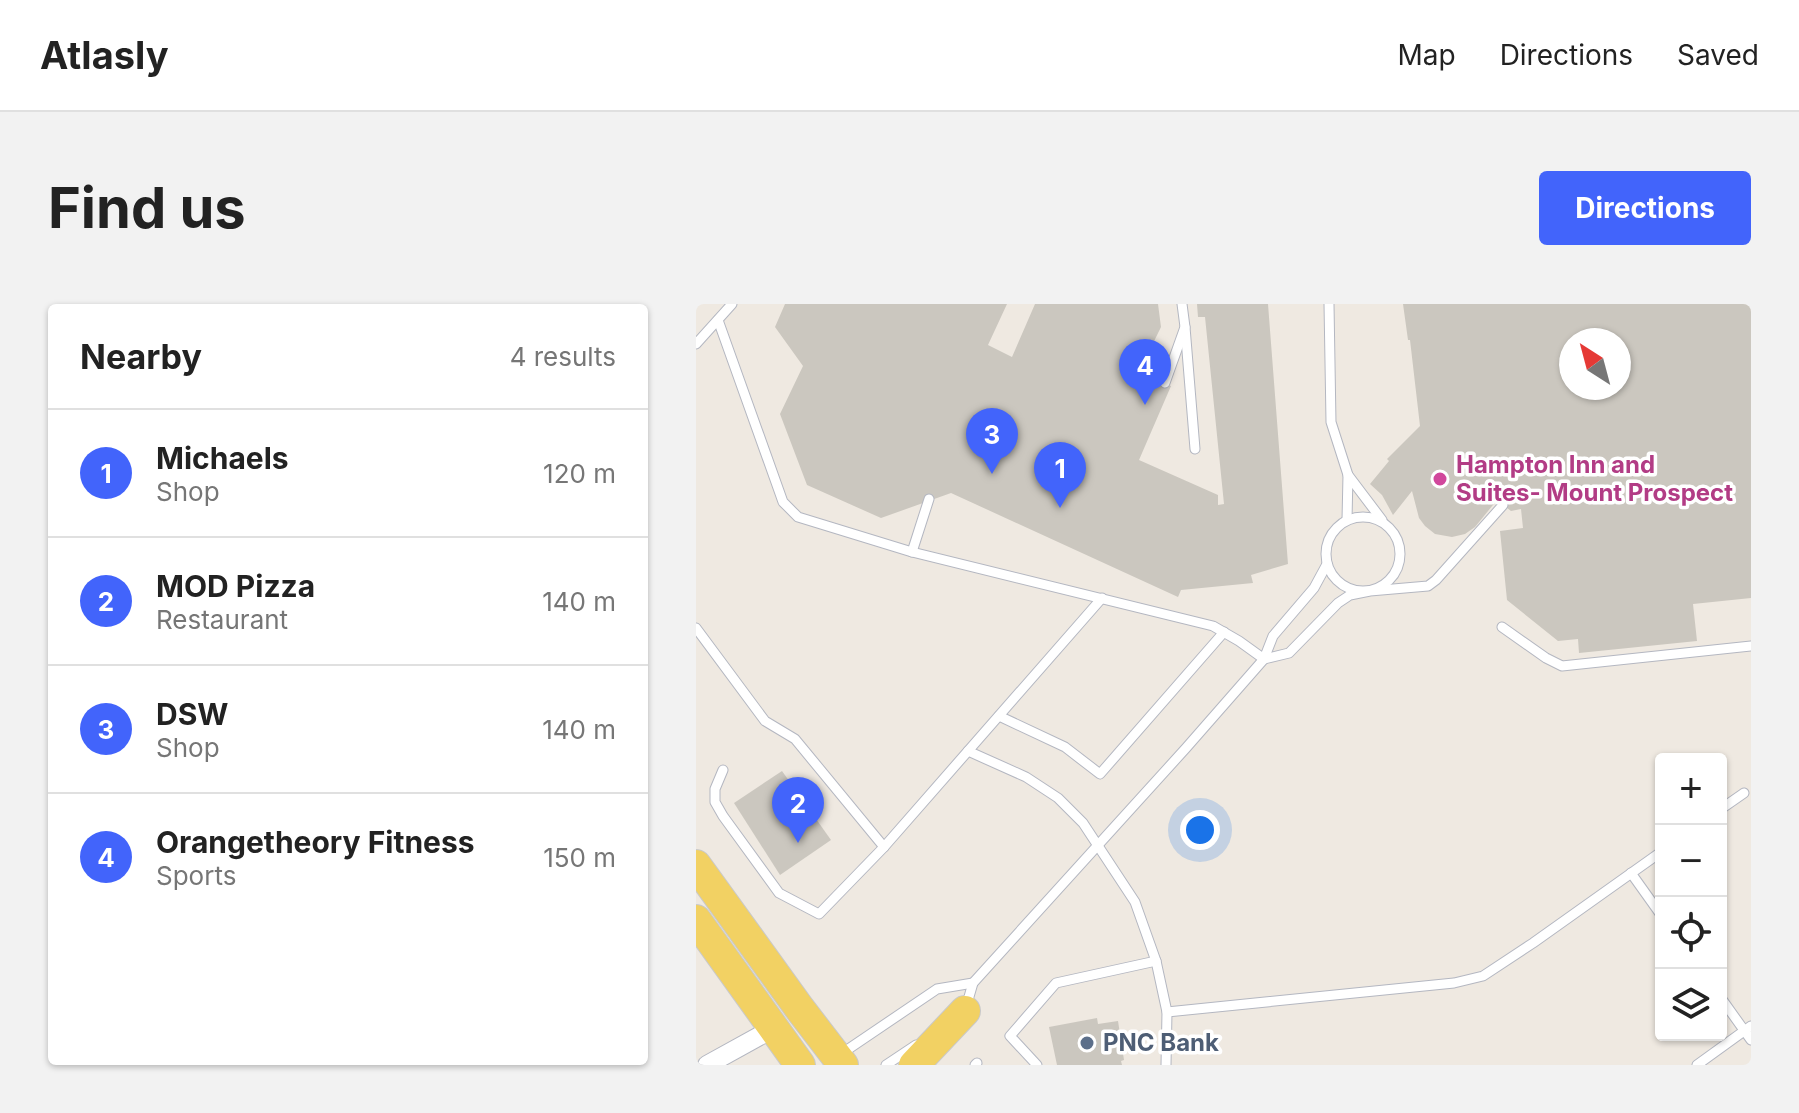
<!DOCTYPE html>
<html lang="en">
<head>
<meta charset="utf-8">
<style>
	:root { --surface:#fff; --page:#f2f2f2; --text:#222; --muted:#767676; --line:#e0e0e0; --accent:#4264fb }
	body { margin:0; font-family:Inter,sans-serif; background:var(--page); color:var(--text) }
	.controls { position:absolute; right:24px; bottom:24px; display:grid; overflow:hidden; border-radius:8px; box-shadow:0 2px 6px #0004 }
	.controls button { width:72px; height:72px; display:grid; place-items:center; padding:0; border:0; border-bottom:2px solid var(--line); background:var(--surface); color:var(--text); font:40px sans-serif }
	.compass { position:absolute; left:863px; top:24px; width:72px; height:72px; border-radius:50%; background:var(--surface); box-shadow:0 2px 6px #0004; rotate:324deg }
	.you { position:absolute; left:504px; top:526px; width:28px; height:28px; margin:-20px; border:6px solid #fff; border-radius:50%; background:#1a73e8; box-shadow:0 0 0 12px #1a73e833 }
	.badge { display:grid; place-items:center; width:52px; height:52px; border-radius:50%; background:var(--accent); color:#fff; font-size:26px; font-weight:700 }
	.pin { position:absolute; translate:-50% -66px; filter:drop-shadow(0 2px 4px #0008) }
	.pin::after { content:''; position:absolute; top:42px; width:28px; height:24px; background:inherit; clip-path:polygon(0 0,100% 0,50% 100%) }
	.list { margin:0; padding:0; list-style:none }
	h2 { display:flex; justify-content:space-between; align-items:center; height:104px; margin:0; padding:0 32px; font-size:34px }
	h2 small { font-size:26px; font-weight:400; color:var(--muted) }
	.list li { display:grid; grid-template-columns:52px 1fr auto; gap:24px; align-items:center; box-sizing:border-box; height:128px; padding:0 32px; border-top:2px solid var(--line) }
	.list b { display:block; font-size:30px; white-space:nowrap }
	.list p { margin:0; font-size:26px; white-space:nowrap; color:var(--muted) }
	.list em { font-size:26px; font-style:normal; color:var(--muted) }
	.icon { flex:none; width:44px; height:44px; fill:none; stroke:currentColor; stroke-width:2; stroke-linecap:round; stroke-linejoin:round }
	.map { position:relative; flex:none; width:1055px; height:761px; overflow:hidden; border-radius:8px }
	header { display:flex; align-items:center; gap:48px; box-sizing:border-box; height:112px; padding:0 40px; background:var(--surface); border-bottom:2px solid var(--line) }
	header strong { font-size:38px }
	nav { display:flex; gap:44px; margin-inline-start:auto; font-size:28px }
	.intro { display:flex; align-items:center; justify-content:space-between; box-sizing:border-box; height:192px; padding:0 48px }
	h1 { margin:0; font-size:56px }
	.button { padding:20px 36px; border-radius:8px; background:var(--accent); color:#fff; font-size:28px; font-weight:700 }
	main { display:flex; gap:48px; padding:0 48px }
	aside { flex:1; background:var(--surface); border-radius:8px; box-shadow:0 2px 6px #0004 }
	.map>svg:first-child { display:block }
	.building { fill:#cbc7bf; fill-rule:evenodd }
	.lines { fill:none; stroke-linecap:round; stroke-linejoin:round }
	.service-casing { stroke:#b4b7c1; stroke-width:11 }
	.minor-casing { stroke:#b4b7c1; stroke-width:20 }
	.primary-casing { stroke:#c9c9c9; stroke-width:32 }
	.service { stroke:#fff; stroke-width:9 }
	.minor { stroke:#fff; stroke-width:18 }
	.primary { stroke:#f2d163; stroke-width:30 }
	.hotel-dot { fill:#d1479c; stroke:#fff; stroke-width:3 }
	.service-dot { fill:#5c6f8a; stroke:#fff; stroke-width:3 }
	.labels { text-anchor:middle; stroke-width:7; stroke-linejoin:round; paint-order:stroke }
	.hotel-label { font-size:24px; font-weight:bold; fill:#b23c85; stroke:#fff; text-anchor:start }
	.service-label { font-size:24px; font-weight:bold; fill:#4e5e75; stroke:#fff; text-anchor:start }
</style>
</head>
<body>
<header>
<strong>Atlasly</strong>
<nav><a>Map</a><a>Directions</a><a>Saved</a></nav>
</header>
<div class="intro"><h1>Find us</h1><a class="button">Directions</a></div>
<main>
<aside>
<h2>Nearby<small>4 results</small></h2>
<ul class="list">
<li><span class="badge">1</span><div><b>Michaels</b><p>Shop</p></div><em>120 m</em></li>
<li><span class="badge">2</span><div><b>MOD Pizza</b><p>Restaurant</p></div><em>140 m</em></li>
<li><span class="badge">3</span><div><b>DSW</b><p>Shop</p></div><em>140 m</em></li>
<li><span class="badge">4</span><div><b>Orangetheory Fitness</b><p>Sports</p></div><em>150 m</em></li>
</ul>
</aside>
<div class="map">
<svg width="1055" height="761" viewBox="0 0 1055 761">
	<rect width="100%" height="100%" fill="#efe9e1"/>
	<g class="building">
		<polygon points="89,0 311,0 292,41 316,53 339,0 462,0 465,23 443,68 475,82 443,156 522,191 522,201 528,200 509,13 502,13 501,0 572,0 592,260 555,271 557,279 485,286 482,293 255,189 185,214 111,181 84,110 107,62 79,23"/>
		<path d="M707 0H1055V294L997 300 1001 337 883 349 882 335 862 337 811 296 804 227 827 224 825 205 815 207 801 196 779 223 769 230 756 233 739 230 729 222 723 214 716 187 697 211 686 191 674 180 693 157 691 155 724 122 714 36H712ZM875 36H923V84H875Z"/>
		<polygon points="86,467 135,536 84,571 38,499"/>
		<polygon points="401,714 402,720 422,717 428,756 425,757 426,761 361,761 353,723"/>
	</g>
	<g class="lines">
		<defs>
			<g id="service">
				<polyline points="633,0 635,118 652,171 651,216"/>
				<polyline points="22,16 87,198 102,213 216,248 517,322 543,337 568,355"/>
				<polyline points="489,23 499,145"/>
				<polyline points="0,40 36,0"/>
				<polyline points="469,79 489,23 486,0"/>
				<polyline points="652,171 686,216"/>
				<circle cx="667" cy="250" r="37"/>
				<polyline points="216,248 233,195"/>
				<polyline points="806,323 850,354 866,362 1055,342"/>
				<polyline points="0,324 69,417 99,435 188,543"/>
				<polyline points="568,355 593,349 642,299 654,291 674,287 732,282 740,276 807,201"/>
				<polyline points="303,412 369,443 404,470 528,328"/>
				<polyline points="272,447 330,473 362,494 387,519 439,598 460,657 471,708 470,761"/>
				<polyline points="27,466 19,485 19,498 27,512 83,589 123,610 188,543 406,294"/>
				<polyline points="1025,505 1048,489"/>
				<polyline points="935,569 965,611"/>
				<polyline points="1025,694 1055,736"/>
				<polyline points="270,703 277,679 490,444 568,355 577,332 618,284 631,260"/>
				<polyline points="471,708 758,679 787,672 837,639 965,548"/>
				<polyline points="145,750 241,685 277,679"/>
				<polyline points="190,761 220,741"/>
				<polyline points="279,761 281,759"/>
				<polyline points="341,761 314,732 360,679 460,657"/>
				<polyline points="1001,761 1055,722"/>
			</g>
			<polyline id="minor" points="11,761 78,724"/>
			<g id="primary">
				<polyline points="0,561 104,705 147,761"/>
				<polyline points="0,616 104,761"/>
				<polyline points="218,761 269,707"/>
			</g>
		</defs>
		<use href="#service" class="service-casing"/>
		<use href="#minor" class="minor-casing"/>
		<use href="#primary" class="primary-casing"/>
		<use href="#service" class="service"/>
		<use href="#minor" class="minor"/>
		<use href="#primary" class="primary"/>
	</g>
	<circle class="hotel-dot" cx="744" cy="175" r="8"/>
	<circle class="service-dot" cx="391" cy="739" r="8"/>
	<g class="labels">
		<g class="hotel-label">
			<text x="760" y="169">Hampton Inn and<tspan x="760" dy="28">Suites- Mount Prospect</tspan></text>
		</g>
		<g class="service-label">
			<text x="407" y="747">PNC Bank</text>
		</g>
	</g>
</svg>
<div class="controls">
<button>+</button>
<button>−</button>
<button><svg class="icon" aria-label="locate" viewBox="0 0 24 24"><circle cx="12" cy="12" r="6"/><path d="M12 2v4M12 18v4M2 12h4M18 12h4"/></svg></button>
<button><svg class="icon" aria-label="layers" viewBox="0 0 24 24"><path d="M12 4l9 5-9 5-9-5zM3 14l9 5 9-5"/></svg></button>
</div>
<svg class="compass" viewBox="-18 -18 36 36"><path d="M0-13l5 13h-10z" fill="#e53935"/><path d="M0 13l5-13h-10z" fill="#767676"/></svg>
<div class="you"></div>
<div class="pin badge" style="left:364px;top:204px">1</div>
<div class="pin badge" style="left:102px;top:539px">2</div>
<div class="pin badge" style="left:296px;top:170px">3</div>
<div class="pin badge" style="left:449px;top:101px">4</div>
</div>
</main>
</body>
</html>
